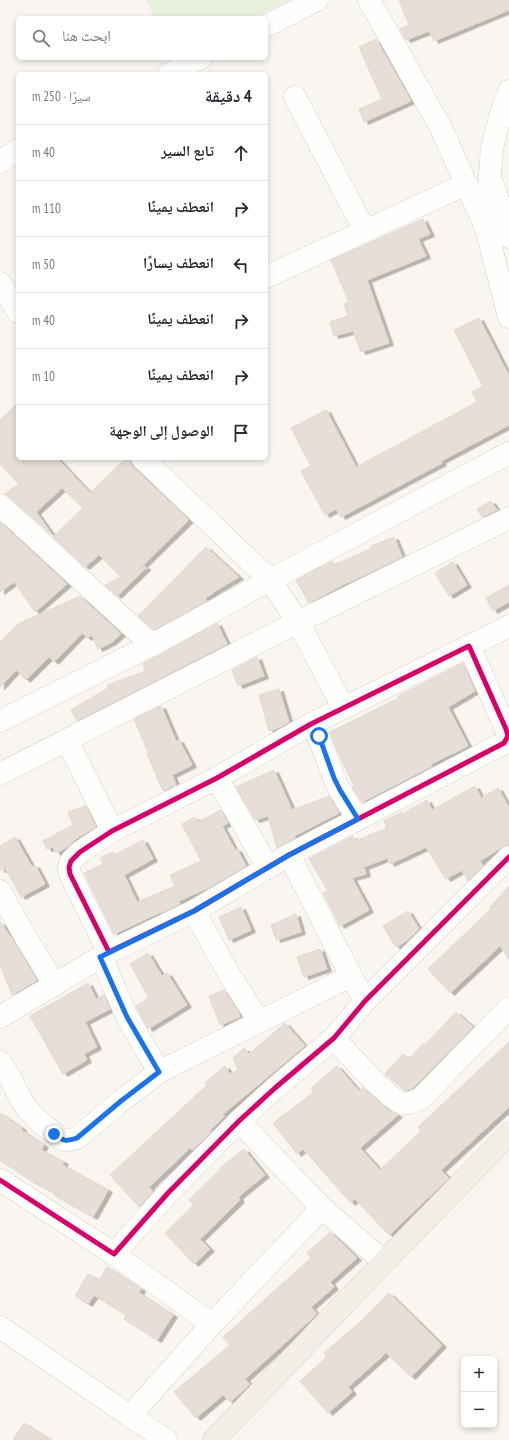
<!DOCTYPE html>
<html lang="ar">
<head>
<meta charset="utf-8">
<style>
	:root { --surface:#fff; --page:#f2f2f3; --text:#2b2b33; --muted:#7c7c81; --line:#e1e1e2 }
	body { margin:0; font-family:"PT Sans Narrow","Noto Naskh Arabic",sans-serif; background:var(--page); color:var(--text); direction:rtl }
	.controls { position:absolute; right:12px; bottom:12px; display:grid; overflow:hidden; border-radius:6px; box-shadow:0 2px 6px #0003 }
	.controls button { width:36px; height:36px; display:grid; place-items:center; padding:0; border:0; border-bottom:1px solid var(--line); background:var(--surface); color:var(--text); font:20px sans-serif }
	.stop { position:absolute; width:12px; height:12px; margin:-9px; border:3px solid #1a73e8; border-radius:50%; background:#fff }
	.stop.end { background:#1a73e8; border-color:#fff; box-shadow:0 1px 4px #0008 }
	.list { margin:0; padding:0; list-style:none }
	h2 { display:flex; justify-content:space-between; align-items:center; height:52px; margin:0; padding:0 16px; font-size:17px }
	h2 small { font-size:13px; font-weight:400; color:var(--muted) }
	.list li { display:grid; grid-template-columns:26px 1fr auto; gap:12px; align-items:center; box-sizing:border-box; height:56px; padding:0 16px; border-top:1px solid var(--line) }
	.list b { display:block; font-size:15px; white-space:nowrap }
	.list em { font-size:13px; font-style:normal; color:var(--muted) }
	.icon { flex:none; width:22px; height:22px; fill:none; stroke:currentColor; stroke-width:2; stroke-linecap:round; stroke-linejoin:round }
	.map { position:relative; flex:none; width:509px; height:1440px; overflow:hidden; direction:ltr }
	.search { position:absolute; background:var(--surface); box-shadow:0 2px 6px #0003; left:16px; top:16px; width:252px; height:44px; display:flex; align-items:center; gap:10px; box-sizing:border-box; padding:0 14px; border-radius:6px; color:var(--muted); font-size:15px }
	.panel { position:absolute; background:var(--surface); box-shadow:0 2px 6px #0003; left:16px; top:72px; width:252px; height:388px; border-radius:6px; direction:rtl }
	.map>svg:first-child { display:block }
	.green { fill:#e7f0db }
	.building { fill:#e6ded7; stroke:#e2d8d2; filter:url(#shadow) }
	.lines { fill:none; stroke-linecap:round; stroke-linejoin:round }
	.minor-casing { stroke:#d7d1cb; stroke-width:23 }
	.major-casing { stroke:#dad1cc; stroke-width:23 }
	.minor { stroke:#fefefd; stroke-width:22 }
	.major { stroke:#f3eee8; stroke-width:22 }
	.cycleway-casing { stroke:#fffaf3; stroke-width:8 }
	.cycleway { stroke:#d6006c; stroke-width:5 }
	.route { stroke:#1a73e8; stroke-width:5 }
</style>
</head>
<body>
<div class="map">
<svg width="509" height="1440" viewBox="0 0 509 1440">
	<defs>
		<filter id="shadow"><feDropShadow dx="4.5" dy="2.5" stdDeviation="0" flood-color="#0004"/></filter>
	</defs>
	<rect width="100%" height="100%" fill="#f9f5f0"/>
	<polygon class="green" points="146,0 290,0 253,18 155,18"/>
	<g class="building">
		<polygon points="399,0 509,0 509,10 434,41 429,31 406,40 400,29 409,25"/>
		<polygon points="376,39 411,101 364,122 359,109 382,99 359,47"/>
		<polygon points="423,219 430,234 418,239 426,256 367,280 389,343 361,352 353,331 334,336 330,322 348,316 344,304 349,302 331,260"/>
		<polygon points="479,318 509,376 509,425 441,461 442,463 341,517 336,509 325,515 301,471 311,466 291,428 326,410 356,467 477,402 472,392 483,386 454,330"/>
		<polygon points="18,403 18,458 57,458 90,493 126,458 130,458 130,462 133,467 189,520 138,570 145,566 146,568 117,596 105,585 121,577 99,555 85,567 53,537 83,508 62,488 36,512 53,536 8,496 4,494 19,484 0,464 0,420"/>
		<polygon points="491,501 497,510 482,517 477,509"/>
		<polygon points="0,522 67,584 35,612 14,582 0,592"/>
		<polygon points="394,537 402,557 348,583 348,582 309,603 296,580 332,561 334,565 372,548 371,546"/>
		<polygon points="206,547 239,577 212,593 212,594 205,598 207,601 154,630 138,616"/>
		<polygon points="453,562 467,585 449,596 435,573"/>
		<polygon points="509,585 509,602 493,611 486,598"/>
		<polygon points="80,596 121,634 112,642 98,649 92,635 87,638 82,633 54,662 49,657 26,680 16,670 0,687 0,642 18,624"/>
		<polygon points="217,623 227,644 77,721 71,710 108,688 107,685 146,671 143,664"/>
		<polygon points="257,657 264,676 238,686 232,670"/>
		<polygon points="463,663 475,691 448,707 468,746 431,764 432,766 362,802 352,787 354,786 340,757 330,732 399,698 398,696"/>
		<polygon points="279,689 289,722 278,728 269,731 259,695"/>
		<polygon points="161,706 176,741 179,740 192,765 172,775 176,785 163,791 147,754 149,754 134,719"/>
		<polygon points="274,770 292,810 329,796 339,813 294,836 295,838 277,848 268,816 255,820 236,787"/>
		<polygon points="475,786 481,798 498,788 509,808 509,845 505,845 480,861 483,866 468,881 462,870 446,879 426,847 390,864 387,858 364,867 366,874 352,878 369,910 340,926 323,893 328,891 309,859 353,836 355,841 387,828 384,821 402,812 402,814 427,800 432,810"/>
		<polygon points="86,806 96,827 77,838 67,847 56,853 53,847 47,849 43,841 73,825 68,812"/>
		<polygon points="221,810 228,823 222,826 235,850 237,849 246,866 208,888 179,901 180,904 161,913 161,912 114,934 84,873 103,864 100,858 113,852 114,855 143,840 153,859 124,875 137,902 175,886 170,875 201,861 182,824 195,817 198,822"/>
		<polygon points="15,837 32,867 35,865 45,884 21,897 5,868 0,870 0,846"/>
		<polygon points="509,886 509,959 500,946 450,993 428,969 491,909 490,907"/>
		<polygon points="241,907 251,930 229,940 219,917"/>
		<polygon points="408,911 419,929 409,939 396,947 383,926"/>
		<polygon points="296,914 301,932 276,940 271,925"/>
		<polygon points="0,922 11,937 37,980 12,995 0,964"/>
		<polygon points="320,949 327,969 304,977 297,957"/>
		<polygon points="148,953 162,976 167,973 187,1005 148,1029 136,1006 149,998 130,964"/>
		<polygon points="88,983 96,999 104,995 110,1009 85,1022 97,1047 84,1054 87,1060 63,1074 30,1016"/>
		<polygon points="224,990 238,1011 240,1017 220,1025 209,996"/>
		<polygon points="456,1012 473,1027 413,1088 406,1091 403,1089 385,1074 403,1054 409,1059 423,1044 425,1045"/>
		<polygon points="285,1023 305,1046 223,1114 225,1116 210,1130 211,1132 192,1150 190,1148 149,1187 153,1192 139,1207 110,1175 207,1085 205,1083 225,1066 230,1074 238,1070 233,1058 244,1048 249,1054"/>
		<polygon points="509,1042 509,1107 441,1170 449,1178 389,1235 355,1199 351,1203 303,1149 297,1154 273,1123 314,1092 311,1088 337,1066 359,1091 363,1087 380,1103 388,1110 398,1115 360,1148 380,1170 421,1131 418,1127"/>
		<polygon points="0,1113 22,1128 21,1130 44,1145 41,1150 64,1162 62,1165 108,1190 93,1217 54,1195 55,1193 30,1180 0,1160"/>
		<polygon points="244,1149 265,1175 238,1197 240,1200 200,1239 210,1249 194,1264 165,1233 194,1205 189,1200 221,1169 220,1168"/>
		<polygon points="330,1232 357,1258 330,1282 334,1287 311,1307 317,1314 245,1379 250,1384 247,1387 230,1402 223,1395 196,1418 174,1392 230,1345 223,1337 311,1258 307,1253"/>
		<polygon points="107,1267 141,1289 139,1293 173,1315 157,1340 124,1319 126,1315 94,1295 88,1304 75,1296 88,1274 99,1280"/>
		<polygon points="389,1293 442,1345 411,1377 386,1353 348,1387 352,1392 328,1413 300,1381 327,1357 324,1353 361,1321"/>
		<polygon points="24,1423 51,1440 13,1440"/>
	</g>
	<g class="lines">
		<defs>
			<g id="minor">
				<polyline points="369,0 441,128 486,228"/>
				<polyline points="266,26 317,0"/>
				<polyline points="169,74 201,58"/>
				<polyline points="509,91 500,117 492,148 486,228 509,317"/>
				<polyline points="295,97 365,231"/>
				<polyline points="0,162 18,150"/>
				<polyline points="494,187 509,237"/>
				<polyline points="266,277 466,184"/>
				<polyline points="0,283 18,312"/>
				<polyline points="142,458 270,580 298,622 343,707"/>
				<polyline points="0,505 152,645"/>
				<polygon points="469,646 506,729 508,736 504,743 289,855 194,911 109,952 70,874 69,867 71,861 80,852 112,831 217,778 311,724"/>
				<polyline points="469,646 509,626"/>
				<polyline points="0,721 152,645 270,580 509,453"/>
				<path d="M311 724C323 742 326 758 334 778 340 793 349 805 358 819"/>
				<polyline points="67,740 89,784 112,831"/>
				<polyline points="0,774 298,622 509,518"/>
				<polyline points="217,778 268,868"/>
				<polyline points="289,855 351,976"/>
				<polyline points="0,891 25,936 54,984"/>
				<polyline points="194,911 230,976 259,1021"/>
				<polyline points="101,957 127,1017 159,1072"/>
				<polyline points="0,1017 109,952"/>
				<path d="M334 1038C345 1050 389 1100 402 1103 408 1105 414 1101 420 1099L509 1008"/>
				<path d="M0 1062C10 1074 15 1090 23 1103 31 1114 40 1123 50 1130 61 1139 63 1143 77 1138L121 1101 159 1072 351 976 365 1001"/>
				<polyline points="239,1121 322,1208 384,1262"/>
				<polyline points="0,1180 114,1254 168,1193 239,1121 275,1088 334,1038 365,1001 509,857"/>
				<polyline points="114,1254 212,1324 322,1208"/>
				<polyline points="0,1327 130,1416 212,1324"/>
				<polyline points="130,1416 166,1440"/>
			</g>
			<polyline id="major" points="214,1440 384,1262 509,1134"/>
		</defs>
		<use href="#minor" class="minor-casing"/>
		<use href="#major" class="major-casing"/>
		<use href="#minor" class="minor"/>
		<use href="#major" class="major"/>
		<defs>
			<g id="cycleway">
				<polygon points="469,646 506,729 508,736 504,743 289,855 194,911 109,952 70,874 69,867 71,861 80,852 112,831 217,778 311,724"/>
				<polyline points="0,1180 114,1254 168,1193 239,1121 275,1088 334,1038 365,1001 509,857"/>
			</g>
		</defs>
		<use href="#cycleway" class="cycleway-casing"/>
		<use href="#cycleway" class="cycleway"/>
	</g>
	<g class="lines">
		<path class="route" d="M54 1134C63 1141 66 1142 77 1138L121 1101 159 1072 127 1017 100 957 194 911 289 855 358 819 340 790 334 778 319 736"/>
	</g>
</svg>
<div class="controls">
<button>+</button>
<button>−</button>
</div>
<div class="stop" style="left:319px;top:736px"></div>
<div class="stop end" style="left:54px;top:1134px"></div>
<div class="search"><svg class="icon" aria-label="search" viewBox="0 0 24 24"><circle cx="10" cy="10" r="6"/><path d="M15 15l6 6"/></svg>ابحث هنا</div>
<section class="panel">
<h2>4 دقيقة<small>سيرًا · 250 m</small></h2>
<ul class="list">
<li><svg class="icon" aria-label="ahead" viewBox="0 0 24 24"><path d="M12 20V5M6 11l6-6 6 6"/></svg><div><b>تابع السير</b></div><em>40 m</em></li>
<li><svg class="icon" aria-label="right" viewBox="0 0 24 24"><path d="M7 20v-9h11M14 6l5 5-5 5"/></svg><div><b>انعطف يمينًا</b></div><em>110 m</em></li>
<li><svg class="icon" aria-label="left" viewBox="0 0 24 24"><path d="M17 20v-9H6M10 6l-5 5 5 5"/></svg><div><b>انعطف يسارًا</b></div><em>50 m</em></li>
<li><svg class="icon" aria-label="right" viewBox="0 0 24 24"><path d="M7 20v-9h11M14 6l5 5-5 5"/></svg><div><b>انعطف يمينًا</b></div><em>40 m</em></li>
<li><svg class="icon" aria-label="right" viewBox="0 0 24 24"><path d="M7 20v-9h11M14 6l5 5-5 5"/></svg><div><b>انعطف يمينًا</b></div><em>10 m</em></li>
<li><svg class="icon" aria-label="arrive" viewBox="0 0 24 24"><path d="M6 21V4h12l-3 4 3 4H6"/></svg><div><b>الوصول إلى الوجهة</b></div></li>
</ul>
</section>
</div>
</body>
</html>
